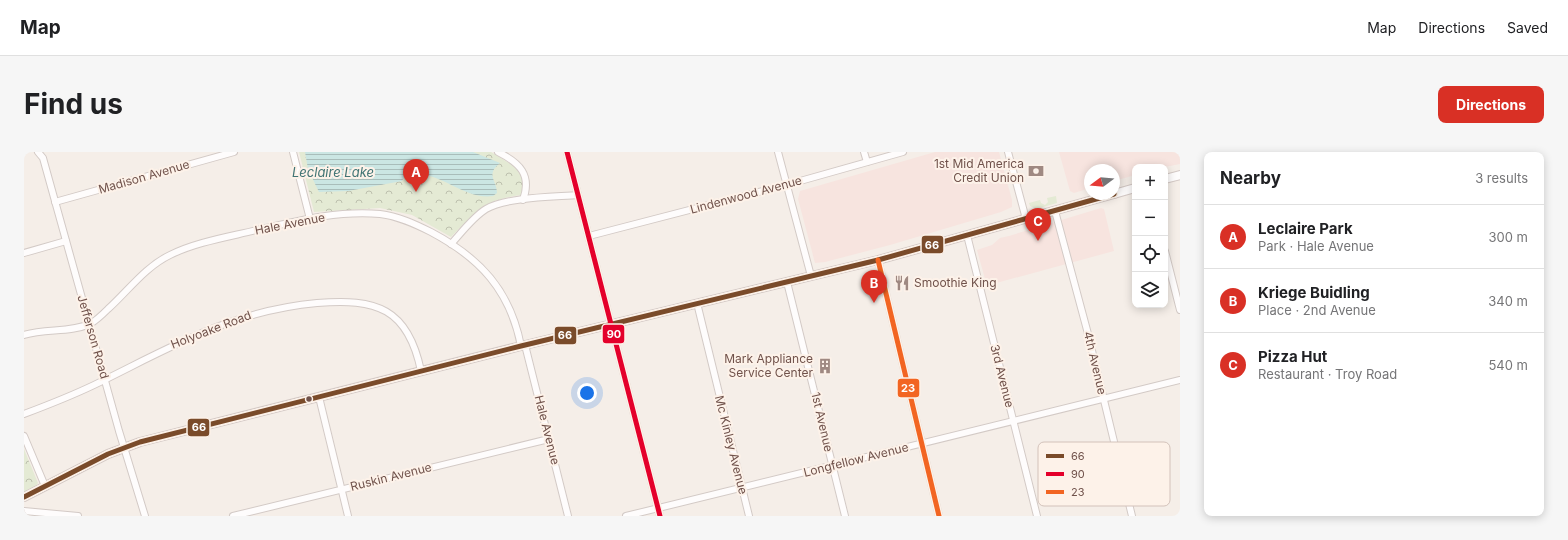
<!DOCTYPE html>
<html lang="en">
<head>
<meta charset="utf-8">
<style>
	:root { --surface:#fff; --page:#f6f6f6; --text:#202124; --muted:#757577; --line:#e0e0e0; --accent:#d93025 }
	body { margin:0; font-family:Inter,sans-serif; background:var(--page); color:var(--text) }
	.controls { position:absolute; right:12px; top:12px; display:grid; overflow:hidden; border-radius:8px; box-shadow:0 2px 10px #0003 }
	.controls button { width:36px; height:36px; display:grid; place-items:center; padding:0; border:0; border-bottom:1px solid var(--line); background:var(--surface); color:var(--text); font:20px sans-serif }
	.compass { position:absolute; left:1060px; top:12px; width:36px; height:36px; border-radius:50%; background:var(--surface); box-shadow:0 2px 10px #0003; rotate:254deg }
	.you { position:absolute; left:563px; top:241px; width:14px; height:14px; margin:-10px; border:3px solid #fff; border-radius:50%; background:#1a73e8; box-shadow:0 0 0 6px #1a73e833 }
	.badge { display:grid; place-items:center; width:26px; height:26px; border-radius:50%; background:var(--accent); color:#fff; font-size:13px; font-weight:700 }
	.pin { position:absolute; translate:-50% -33px; filter:drop-shadow(0 1px 2px #0008) }
	.pin::after { content:''; position:absolute; top:21px; width:14px; height:12px; background:inherit; clip-path:polygon(0 0,100% 0,50% 100%) }
	.list { margin:0; padding:0; list-style:none }
	h2 { display:flex; justify-content:space-between; align-items:center; height:52px; margin:0; padding:0 16px; font-size:17px }
	h2 small { font-size:13px; font-weight:400; color:var(--muted) }
	.list li { display:grid; grid-template-columns:26px 1fr auto; gap:12px; align-items:center; box-sizing:border-box; height:64px; padding:0 16px; border-top:1px solid var(--line) }
	.list b { display:block; font-size:15px; white-space:nowrap }
	.list p { margin:0; font-size:13px; white-space:nowrap; color:var(--muted) }
	.list em { font-size:13px; font-style:normal; color:var(--muted) }
	.icon { flex:none; width:22px; height:22px; fill:none; stroke:currentColor; stroke-width:2; stroke-linecap:round; stroke-linejoin:round }
	.map { position:relative; flex:none; width:1156px; height:364px; overflow:hidden; border-radius:8px }
	header { display:flex; align-items:center; gap:24px; box-sizing:border-box; height:56px; padding:0 20px; background:var(--surface); border-bottom:1px solid var(--line) }
	header strong { font-size:19px }
	nav { display:flex; gap:22px; margin-inline-start:auto; font-size:14px }
	.intro { display:flex; align-items:center; justify-content:space-between; box-sizing:border-box; height:96px; padding:0 24px }
	h1 { margin:0; font-size:28px }
	.button { padding:10px 18px; border-radius:8px; background:var(--accent); color:#fff; font-size:14px; font-weight:700 }
	main { display:flex; gap:24px; padding:0 24px }
	aside { flex:1; background:var(--surface); border-radius:8px; box-shadow:0 2px 10px #0003 }
	.map>svg:first-child { display:block }
	.commercial { fill:#f7e4df }
	.grass { fill:#e4ead4 }
	.forest { fill:url(#forest-crowns) }
	.water { fill:url(#water-rules) }
	.lines { fill:none; stroke-linecap:round; stroke-linejoin:round }
	.minor-casing { stroke:#d3cac6; stroke-width:8 }
	.tertiary-casing { stroke:#d3cac6; stroke-width:8 }
	.secondary-casing { stroke:#d4c9c5; stroke-width:10 }
	.minor { stroke:#fefcfc; stroke-width:6 }
	.tertiary { stroke:#fefcfc; stroke-width:7 }
	.secondary { stroke:#fefcfc; stroke-width:8 }
	.bus-1-casing { stroke:#fdf2e9; stroke-width:8 }
	.bus-2-casing { stroke:#fdf2e9; stroke-width:8 }
	.bus-3-casing { stroke:#fdf2e9; stroke-width:8 }
	.bus-1 { stroke:#7a4b2a; stroke-width:5 }
	.bus-2 { stroke:#e4002b; stroke-width:5 }
	.bus-3 { stroke:#f26522; stroke-width:5 }
	.bus-dot { fill:#70524b; stroke:#fdf2e9; stroke-width:1.5 }
	.labels { text-anchor:middle; stroke-width:4; stroke-linejoin:round; paint-order:stroke }
	.poi-label { font-size:12px; fill:#70524b; stroke:#fdf2e9; text-anchor:end }
	.street-label { font-size:12px; fill:#70524b; stroke:#fdf2e9 }
	.water-label { font-size:13px; font-style:italic; fill:#417474; stroke:#fdf2e9 }
	.key { fill:#fdf2e9; stroke:#d3c2ba; stroke-width:1 }
	.key-label { font-size:11px; fill:#70524b }
	.line-badge { stroke:#fdf2e9; stroke-width:1.5 }
	.badge-label { font-size:11px; text-anchor:middle; font-weight:bold; fill:#fff }
</style>
</head>
<body>
<header>
<strong>Map</strong>
<nav><a>Map</a><a>Directions</a><a>Saved</a></nav>
</header>
<div class="intro"><h1>Find us</h1><a class="button">Directions</a></div>
<main>
<div class="map">
<svg width="1156" height="364" viewBox="0 0 1156 364">
	<defs>
		<pattern id="forest-crowns" width="20" height="18" patternUnits="userSpaceOnUse"><rect width="20" height="18" fill="#e4ead4"/><path d="M2 6a3 3 0 1 1 6 0M12 15a3 3 0 1 1 6 0" fill="none" stroke="#bdc0ae"/></pattern>
		<pattern id="water-rules" width="6" height="5" patternUnits="userSpaceOnUse"><rect width="6" height="5" fill="#cbe6e3"/><path d="M0 2.5h6" fill="none" stroke="#a9bdba"/></pattern>
	</defs>
	<rect width="100%" height="100%" fill="#f5eee8"/>
	<g class="commercial">
		<polygon points="911,0 975,0 988,48 988,55 977,60 866,93 801,110 791,111 774,47 776,39"/>
		<polygon points="1035,0 1156,0 1156,12 1141,15 1111,15 1111,23 1090,29 1090,18 1066,18 1066,36 1050,41 1046,39"/>
		<polygon points="1077,56 1080,57 1090,99 965,133 961,127 953,98 968,93 976,86 985,84"/>
	</g>
	<polygon class="grass" points="1032,44 1033,51 1012,57 1006,54 1005,51 1016,48 1017,51 1021,53 1024,50 1023,46"/>
	<g class="forest">
		<path d="M275 0H467L495 17 499 24 500 38 497 43C458 48 453 59 427 85L388 63 356 56 290 60Z"/>
		<polygon points="0,297 14,331 12,334 0,340"/>
	</g>
	<path class="water" d="M281 0H449L476 11C461 23 473 28 473 41L469 44C438 49 411 12 380 25L378 29 324 39 295 40 284 17Z"/>
	<g class="lines">
		<defs>
			<g id="minor">
				<polyline points="14,0 19,6 95,279 121,364"/>
				<polyline points="269,0 286,67"/>
				<path d="M474 0C496 11 508 23 499 48"/>
				<polyline points="754,0 787,124"/>
				<polyline points="840,0 843,10"/>
				<polyline points="984,0 1002,67"/>
				<polyline points="31,50 210,0"/>
				<polyline points="1031,59 1063,178 1108,364"/>
				<polyline points="943,83 1013,364"/>
				<polyline points="565,84 762,33 879,0"/>
				<path d="M427 92C438 80 449 65 462 57 482 45 530 45 554 43"/>
				<polyline points="1141,99 1156,158"/>
				<polyline points="0,101 42,89"/>
				<polyline points="854,108 915,364"/>
				<polyline points="763,130 821,364"/>
				<polyline points="673,151 725,364"/>
				<path d="M0 183C21 176 45 181 66 172 73 168 79 162 84 157 104 139 121 115 146 103 172 90 204 85 233 78 272 69 315 58 356 62 374 64 391 72 407 80 456 106 486 138 497 194"/>
				<polyline points="501,193 544,364"/>
				<polyline points="295,245 324,364"/>
				<path d="M0 262C24 253 47 244 70 233 146 196 206 159 293 151 352 146 384 156 397 219"/>
				<polyline points="0,284 21,334"/>
				<polyline points="0,359 54,364"/>
				<polyline points="209,364 525,287"/>
				<polyline points="602,364 1156,228"/>
			</g>
			<polyline id="tertiary" points="543,0 636,364"/>
			<g id="secondary">
				<polyline points="1141,27 1156,23"/>
				<polyline points="1090,42 1111,36"/>
				<polyline points="0,345 84,302 116,290 497,194 854,108 1090,42"/>
			</g>
		</defs>
		<use href="#minor" class="minor-casing"/>
		<use href="#tertiary" class="tertiary-casing"/>
		<use href="#secondary" class="secondary-casing"/>
		<use href="#minor" class="minor"/>
		<use href="#tertiary" class="tertiary"/>
		<use href="#secondary" class="secondary"/>
		<defs>
			<polyline id="bus-1" points="0,345 84,302 116,290 497,194 854,108 1090,42"/>
			<polyline id="bus-2" points="543,0 636,364"/>
			<polyline id="bus-3" points="854,108 915,364"/>
		</defs>
		<use href="#bus-1" class="bus-1-casing"/>
		<use href="#bus-2" class="bus-2-casing"/>
		<use href="#bus-3" class="bus-3-casing"/>
		<use href="#bus-1" class="bus-1"/>
		<use href="#bus-2" class="bus-2"/>
		<use href="#bus-3" class="bus-3"/>
	</g>
	<defs>
		<symbol id="bank-bare" viewBox="-9 -9 18 18"><path d="M-6-4H6V4H-6ZM0-2.3a2.3 2.3 0 1 0 0 4.6a2.3 2.3 0 1 0 0-4.6Z" fill="#9f8982" stroke="#fdf2e9" stroke-width="2.5" paint-order="stroke"/></symbol>
		<symbol id="restaurant-bare" viewBox="-9 -9 18 18"><path d="M-5-6h1v4h1v-4h1v4h1v-4h1v5L-1.5 .5V6h-2V.5L-5-1ZM5-6V6H3V1.5H1.5Q1.5-4 5-6Z" fill="#9f8982" stroke="#fdf2e9" stroke-width="2.5" paint-order="stroke"/></symbol>
		<symbol id="building-bare" viewBox="-9 -9 18 18"><path d="M-4-6H4V6H1V3H-1V6H-4ZM-2.5-4.3h1.7v1.8h-1.7ZM.8-4.3h1.7v1.8H.8ZM-2.5-1h1.7V.8h-1.7ZM.8-1h1.7V.8H.8Z" fill="#9f8982" stroke="#fdf2e9" stroke-width="2.5" paint-order="stroke"/></symbol>
	</defs>
	<g fill-rule="evenodd">
		<use href="#bank-bare" x="1001" y="8" width="22" height="22"/>
		<use href="#restaurant-bare" x="867" y="120" width="22" height="22"/>
		<use href="#building-bare" x="790" y="203" width="22" height="22"/>
	</g>
	<circle class="bus-dot" cx="285" cy="247" r="3.5"/>
	<g class="labels">
		<g class="poi-label">
			<text x="1000" y="16">1st Mid America<tspan x="1000" dy="14">Credit Union</tspan></text>
			<text x="890" y="135" text-anchor="start">Smoothie King</text>
			<text x="789" y="211">Mark Appliance<tspan x="789" dy="14">Service Center</tspan></text>
		</g>
		<g class="street-label">
			<text transform="translate(120 25) rotate(-16)" y="4">Madison Avenue</text>
			<text transform="translate(722 43) rotate(-15)" y="4">Lindenwood Avenue</text>
			<text transform="translate(266 72) rotate(-11)" y="4">Hale Avenue</text>
			<text transform="translate(187 178) rotate(-21)" y="4">Holyoake Road</text>
			<text transform="translate(69 185) rotate(74)" y="4">Jefferson Road</text>
			<text transform="translate(1071 211) rotate(77)" y="4">4th Avenue</text>
			<text transform="translate(978 224) rotate(76)" y="4">3rd Avenue</text>
			<text transform="translate(798 270) rotate(77)" y="4">1st Avenue</text>
			<text transform="translate(523 278) rotate(76)" y="4">Hale Avenue</text>
			<text transform="translate(707 293) rotate(76)" y="4">Mc Kinley Avenue</text>
			<text transform="translate(832 308) rotate(-14)" y="4">Longfellow Avenue</text>
			<text transform="translate(367 325) rotate(-14)" y="4">Ruskin Avenue</text>
		</g>
		<g class="water-label">
			<text x="309" y="25">Leclaire Lake</text>
		</g>
	</g>
	<rect x="1014" y="290" width="132" height="64" rx="6" class="key"/>
	<rect x="1022" y="302" width="18" height="4" fill="#7a4b2a"/>
	<rect x="1022" y="320" width="18" height="4" fill="#e4002b"/>
	<rect x="1022" y="338" width="18" height="4" fill="#f26522"/>
	<g class="key-label">
		<text x="1047" y="308">66</text>
		<text x="1047" y="326">90</text>
		<text x="1047" y="344">23</text>
	</g>
	<g class="line-badge">
		<rect x="897" y="83" width="23" height="19" rx="4" fill="#7a4b2a"/>
		<rect x="578" y="172" width="23" height="20" rx="4" fill="#e4002b"/>
		<rect x="530" y="174" width="23" height="19" rx="4" fill="#7a4b2a"/>
		<rect x="873" y="226" width="23" height="20" rx="4" fill="#f26522"/>
		<rect x="163" y="266" width="23" height="19" rx="4" fill="#7a4b2a"/>
	</g>
	<g class="badge-label">
		<text x="908" y="97">66</text>
		<text x="590" y="186">90</text>
		<text x="541" y="187">66</text>
		<text x="884" y="240">23</text>
		<text x="175" y="279">66</text>
	</g>
</svg>
<div class="controls">
<button>+</button>
<button>−</button>
<button><svg class="icon" aria-label="locate" viewBox="0 0 24 24"><circle cx="12" cy="12" r="6"/><path d="M12 2v4M12 18v4M2 12h4M18 12h4"/></svg></button>
<button><svg class="icon" aria-label="layers" viewBox="0 0 24 24"><path d="M12 4l9 5-9 5-9-5zM3 14l9 5 9-5"/></svg></button>
</div>
<svg class="compass" viewBox="-18 -18 36 36"><path d="M0-13l5 13h-10z" fill="#e53935"/><path d="M0 13l5-13h-10z" fill="#757577"/></svg>
<div class="you"></div>
<div class="pin badge" style="left:392px;top:40px">A</div>
<div class="pin badge" style="left:850px;top:151px">B</div>
<div class="pin badge" style="left:1014px;top:89px">C</div>
</div>
<aside>
<h2>Nearby<small>3 results</small></h2>
<ul class="list">
<li><span class="badge">A</span><div><b>Leclaire Park</b><p>Park · Hale Avenue</p></div><em>300 m</em></li>
<li><span class="badge">B</span><div><b>Kriege Buidling</b><p>Place · 2nd Avenue</p></div><em>340 m</em></li>
<li><span class="badge">C</span><div><b>Pizza Hut</b><p>Restaurant · Troy Road</p></div><em>540 m</em></li>
</ul>
</aside>
</main>
</body>
</html>
